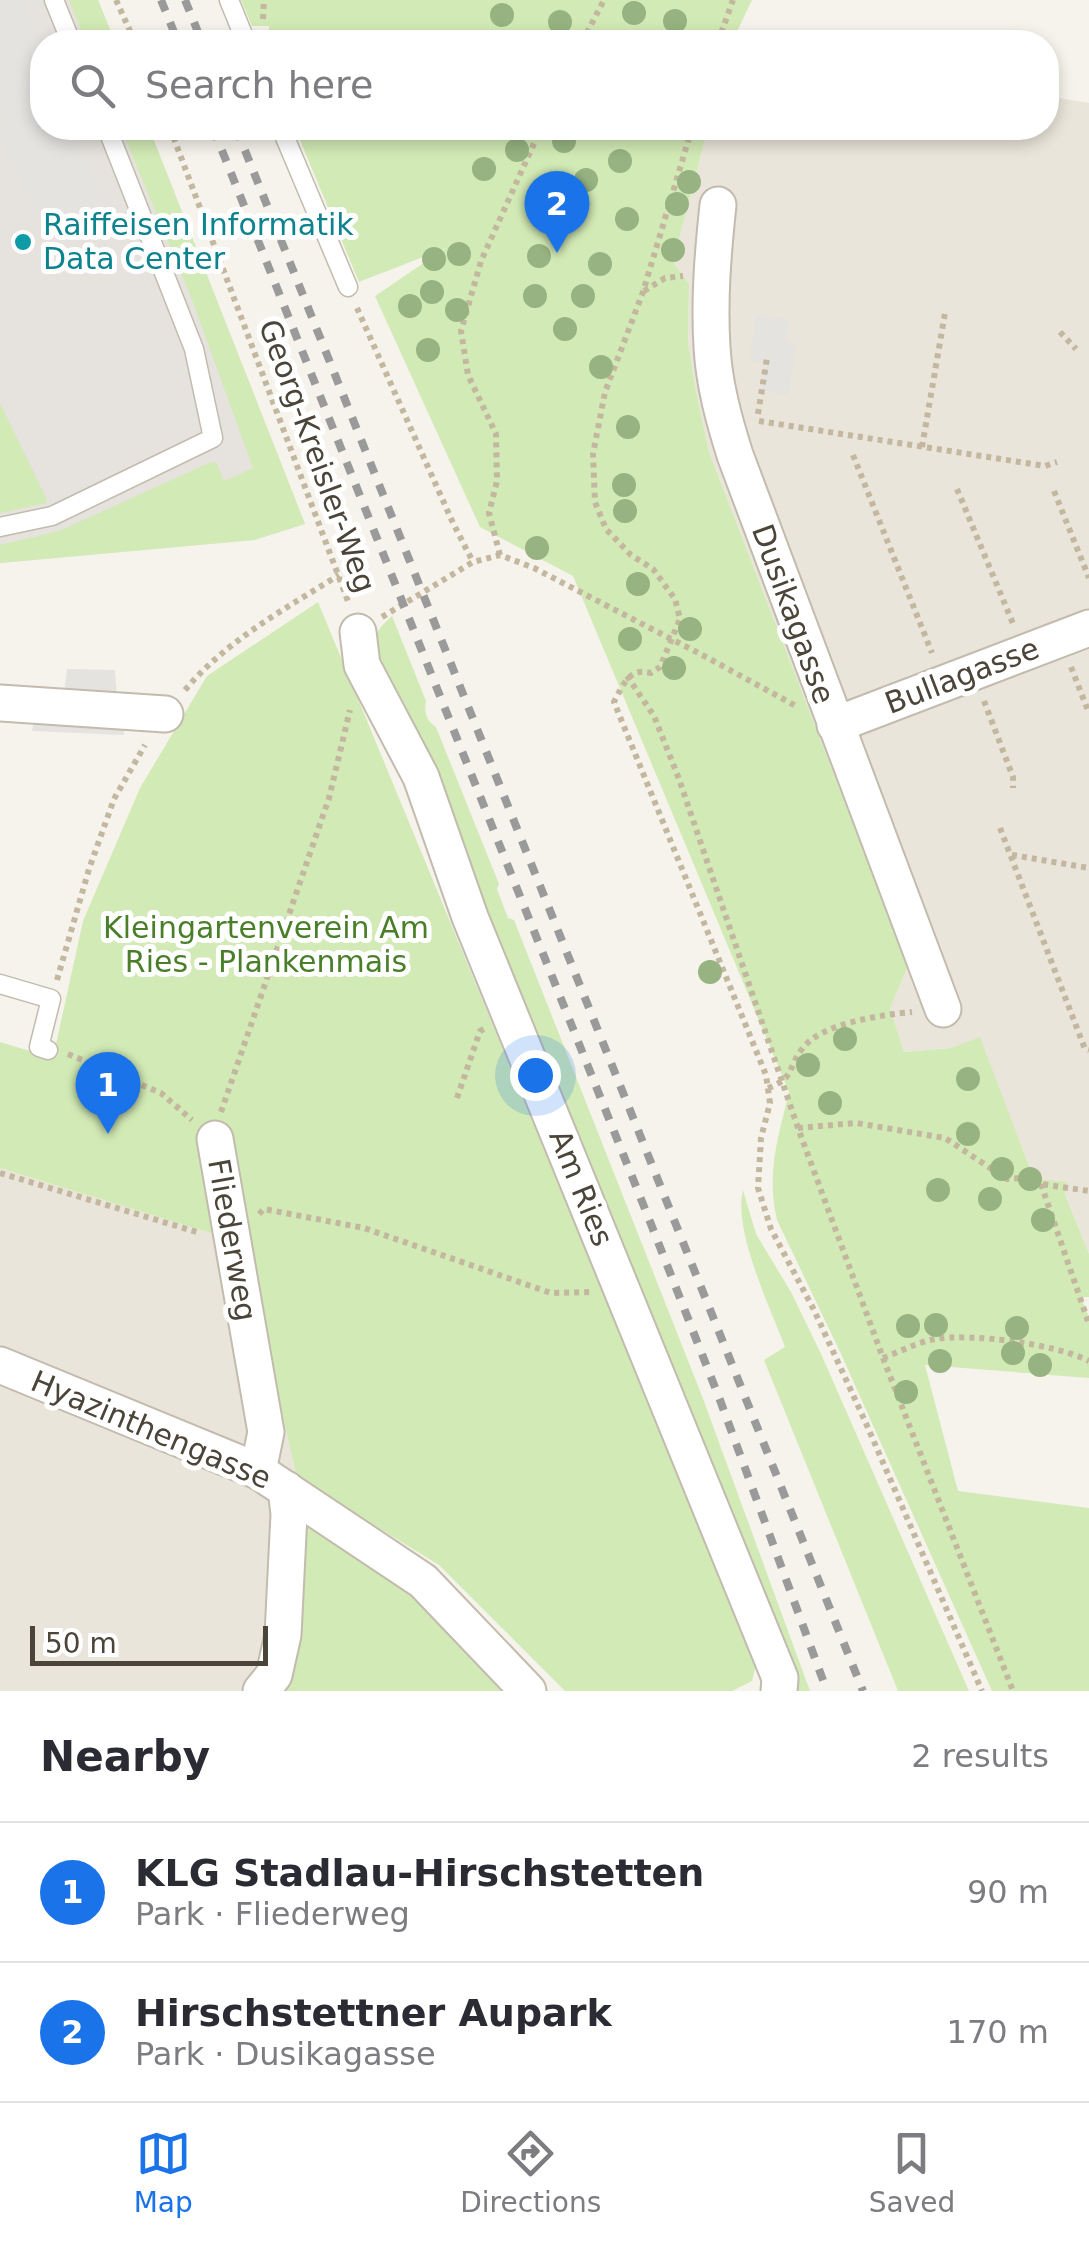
<!DOCTYPE html>
<html lang="en">
<head>
<meta charset="utf-8">
<style>
	:root { --surface:#fff; --page:#f2f2f3; --text:#2b2b33; --muted:#7c7c81; --line:#e1e1e2; --accent:#1a73e8 }
	body { margin:0; font-family:"DejaVu Sans",sans-serif; background:var(--page); color:var(--text) }
	.scale { position:absolute; left:30px; bottom:25px; width:238px; box-sizing:border-box; padding-left:10px; border:5px solid #4b4439; border-top:0; font-size:28px; line-height:35px; white-space:nowrap; color:#4b4439; -webkit-text-stroke:8px #fff; paint-order:stroke }
	.you { position:absolute; left:535px; top:1075px; width:35px; height:35px; margin:-25px; border:8px solid #fff; border-radius:50%; background:#1a73e8; box-shadow:0 0 0 15px #1a73e833 }
	.badge { display:grid; place-items:center; width:65px; height:65px; border-radius:50%; background:var(--accent); color:#fff; font-size:32px; font-weight:700 }
	.pin { position:absolute; translate:-50% -82px; filter:drop-shadow(0 2px 5px #0008) }
	.pin::after { content:''; position:absolute; top:52px; width:35px; height:30px; background:inherit; clip-path:polygon(0 0,100% 0,50% 100%) }
	.list { margin:0; padding:0; list-style:none }
	h2 { display:flex; justify-content:space-between; align-items:center; height:130px; margin:0; padding:0 40px; font-size:42px }
	h2 small { font-size:32px; font-weight:400; color:var(--muted) }
	.list li { display:grid; grid-template-columns:65px 1fr auto; gap:30px; align-items:center; box-sizing:border-box; height:140px; padding:0 40px; border-top:2px solid var(--line) }
	.list b { display:block; font-size:38px; white-space:nowrap }
	.list p { margin:0; font-size:32px; white-space:nowrap; color:var(--muted) }
	.list em { font-size:32px; font-style:normal; color:var(--muted) }
	.icon { flex:none; width:55px; height:55px; fill:none; stroke:currentColor; stroke-width:2; stroke-linecap:round; stroke-linejoin:round }
	.map { position:relative; flex:none; width:1089px; height:1691px; overflow:hidden }
	.search { position:absolute; background:var(--surface); box-shadow:0 5px 15px #0003; left:30px; right:30px; top:30px; height:110px; display:flex; align-items:center; gap:25px; box-sizing:border-box; padding:0 35px; border-radius:40px; color:var(--muted); font-size:38px }
	.sheet { height:410px; background:var(--surface) }
	nav { display:flex; justify-content:space-around; align-items:center; box-sizing:border-box; height:140px; border-top:2px solid var(--line); background:var(--surface); font-size:28px; color:var(--muted) }
	nav a { display:grid; justify-items:center; gap:5px }
	nav .on { color:var(--accent) }
	.map>svg:first-child { display:block }
	.residential { fill:#eae5da }
	.industrial { fill:#e6e2dd }
	.green { fill:#d2eab5 }
	.parking { fill:#e5e3e0 }
	.lines { fill:none; stroke-linecap:round; stroke-linejoin:round }
	.service-casing { stroke:#c2bbae; stroke-width:21 }
	.minor-casing { stroke:#c2bbae; stroke-width:39 }
	.path { stroke:#c4b79f; stroke-width:6; stroke-dasharray:5 5; stroke-linecap:butt }
	.service { stroke:#fff; stroke-width:18 }
	.minor { stroke:#fff; stroke-width:35 }
	.rail { stroke:#9a9a9a; stroke-width:8; stroke-dasharray:12 12; stroke-linecap:butt }
	.tree { fill:#97b381 }
	.culture-dot { fill:#0f9aa8; stroke:#fff; stroke-width:4 }
	.labels { text-anchor:middle; stroke-width:10; stroke-linejoin:round; paint-order:stroke }
	.culture-label { font-size:30px; fill:#0d838f; stroke:#fff; text-anchor:start }
	.street-label { font-size:30px; fill:#4b4439; stroke:#fff }
	.park-label { font-size:30px; fill:#4a7f2a; stroke:#fff }
</style>
</head>
<body>
<div class="map">
<svg width="1089" height="1691" viewBox="0 0 1089 1691">
	<rect width="100%" height="100%" fill="#f6f3ec"/>
	<g class="residential">
		<polygon points="1047,96 1089,103 1089,1254 1065,1193 1034,1179 980,1038 951,1048 904,1052 890,1008 908,966 709,452 696,392 688,342 689,284 673,262 708,128 1046,128"/>
		<polygon points="0,1168 243,1243 306,1517 278,1691 0,1691"/>
	</g>
	<polygon class="industrial" points="0,0 98,0 115,42 42,42 42,128 149,128 305,524 254,540 0,563"/>
	<g class="green">
		<polygon points="69,0 98,0 115,42 86,42"/>
		<polygon points="241,0 752,0 732,42 268,42 269,26 252,26"/>
		<polygon points="121,128 149,128 305,524 254,540 0,563 0,545 59,531 209,463 216,462 224,481 253,468 191,297"/>
		<path d="M295 128H708L673 262 689 284 688 342 696 392 709 452 908 966 890 1008 904 1052 951 1048 980 1037 1034 1179 1067 1182 1065 1194 1089 1254V1297H1081L1089 1317V1378L925 1365 958 1491 1089 1508V1691H992L841 1354 777 1220C766 1173 778 1138 789 1092L573 576 480 527 375 296 446 248 359 282Z"/>
		<polygon points="0,403 46,498 47,503 0,513"/>
		<polygon points="318,602 603,1292 758,1657 752,1681 732,1691 565,1691 439,1565 297,1478 243,1243 0,1168 0,1042 53,1058 83,921 140,788 207,676"/>
		<path d="M392 616 426 701C424 713 426 720 436 727L499 884 497 889 508 918 514 920 702 1396 810 1691H790L381 672C374 643 367 638 392 616Z"/>
		<path d="M743 1190 756 1234 791 1292 822 1356 969 1691H898L764 1360 785 1347C770 1307 733 1231 743 1190Z"/>
		<polygon points="306,1517 453,1625 520,1691 278,1691"/>
	</g>
	<g class="parking">
		<polygon points="15,0 23,0 42,48 42,128 75,128 106,206 44,234 0,139 0,127 5,124 0,113 0,3 2,6"/>
		<polygon points="756,315 789,320 785,341 796,343 789,395 760,390 765,363 749,361"/>
		<polygon points="67,669 115,670 118,710 126,711 124,735 32,731 36,706 64,694"/>
	</g>
	<g class="lines">
		<defs>
			<g id="service">
				<polyline points="54,0 71,42"/>
				<polyline points="229,0 246,42"/>
				<polyline points="281,128 348,287"/>
				<polyline points="0,527 52,516 213,438 194,349 107,128"/>
				<polyline points="0,984 51,999 39,1047 48,1050"/>
			</g>
			<g id="minor">
				<path d="M718 205C713 252 709 299 712 347 714 384 724 420 735 455L943 1009"/>
				<polyline points="358,632 362,665 421,777 470,917 780,1678 779,1691"/>
				<polyline points="0,703 165,714"/>
				<polyline points="835,725 1089,628"/>
				<polyline points="215,1139 266,1432 258,1471"/>
				<polyline points="0,1365 258,1471 423,1581 528,1691"/>
				<polyline points="261,1691 274,1675 283,1635 289,1514 286,1489"/>
			</g>
		</defs>
		<use href="#service" class="service-casing"/>
		<use href="#minor" class="minor-casing"/>
		<g class="path">
			<polyline points="116,0 135,42"/>
			<polyline points="263,19 264,0"/>
			<polyline points="582,42 604,0"/>
			<polyline points="718,42 733,0"/>
			<polyline points="170,128 349,604"/>
			<path d="M692 128 643 292 605 392 593 454 595 502 606 529 631 555 653 569 675 599 680 619 660 667 651 673C629 667 623 685 614 702L766 1075 770 1103 761 1138 758 1188 771 1229 814 1310 865 1421 982 1691"/>
			<polyline points="644,291 665,278 683,276"/>
			<polyline points="357,308 453,523 473,562"/>
			<polyline points="1060,332 1076,349"/>
			<polyline points="758,414 767,358"/>
			<polyline points="759,421 1045,466 1057,462"/>
			<polyline points="922,447 945,313"/>
			<polyline points="853,455 932,653"/>
			<polyline points="957,489 1014,626"/>
			<polyline points="1054,491 1089,578"/>
			<polyline points="500,555 489,513 497,481 496,434 468,375 461,331 481,261 541,128"/>
			<polyline points="382,617 473,562 500,555 534,568 708,658 796,706"/>
			<polyline points="1071,667 1089,713"/>
			<polyline points="627,676 654,716 679,779 798,1128 883,1358 1013,1691"/>
			<path d="M185 690C227 640 285 609 339 575"/>
			<polyline points="984,701 1013,777 1013,788"/>
			<polyline points="1000,828 1085,1049 1089,1050"/>
			<polyline points="1012,855 1089,868"/>
			<polyline points="57,980 89,869 114,799 145,745"/>
			<polyline points="68,1054 161,1093 192,1120"/>
			<path d="M768 1088C795 1078 787 1069 802 1049 821 1023 881 1015 912 1012"/>
			<polyline points="457,1098 480,1031 484,1029"/>
			<polyline points="221,1112 329,798 350,710"/>
			<polyline points="798,1128 856,1123 945,1138 1007,1179 1022,1178 1041,1184 1089,1191"/>
			<polyline points="0,1173 200,1233"/>
			<polyline points="1041,1184 1089,1324"/>
			<polyline points="259,1214 264,1209 364,1228 551,1293 592,1292"/>
			<path d="M883 1358C899 1352 918 1342 935 1339 972 1333 1056 1344 1089 1361"/>
		</g>
		<use href="#service" class="service"/>
		<use href="#minor" class="minor"/>
		<g class="rail">
			<polyline points="161,0 178,42"/>
			<polyline points="185,0 202,42"/>
			<polyline points="213,128 647,1214 720,1400 827,1691"/>
			<polyline points="236,128 863,1691"/>
		</g>
	</g>
	<g class="tree">
		<circle cx="634" cy="13" r="12"/>
		<circle cx="502" cy="15" r="12"/>
		<circle cx="675" cy="21" r="12"/>
		<circle cx="560" cy="22" r="12"/>
		<circle cx="564" cy="141" r="12"/>
		<circle cx="517" cy="150" r="12"/>
		<circle cx="620" cy="161" r="12"/>
		<circle cx="484" cy="169" r="12"/>
		<circle cx="586" cy="180" r="12"/>
		<circle cx="689" cy="182" r="12"/>
		<circle cx="677" cy="204" r="12"/>
		<circle cx="627" cy="219" r="12"/>
		<circle cx="547" cy="220" r="12"/>
		<circle cx="673" cy="250" r="12"/>
		<circle cx="459" cy="254" r="12"/>
		<circle cx="539" cy="256" r="12"/>
		<circle cx="434" cy="259" r="12"/>
		<circle cx="600" cy="264" r="12"/>
		<circle cx="432" cy="292" r="12"/>
		<circle cx="535" cy="296" r="12"/>
		<circle cx="583" cy="296" r="12"/>
		<circle cx="410" cy="306" r="12"/>
		<circle cx="457" cy="310" r="12"/>
		<circle cx="565" cy="329" r="12"/>
		<circle cx="428" cy="350" r="12"/>
		<circle cx="601" cy="367" r="12"/>
		<circle cx="628" cy="427" r="12"/>
		<circle cx="624" cy="485" r="12"/>
		<circle cx="625" cy="511" r="12"/>
		<circle cx="537" cy="548" r="12"/>
		<circle cx="638" cy="584" r="12"/>
		<circle cx="690" cy="629" r="12"/>
		<circle cx="630" cy="639" r="12"/>
		<circle cx="674" cy="668" r="12"/>
		<circle cx="710" cy="972" r="12"/>
		<circle cx="845" cy="1039" r="12"/>
		<circle cx="808" cy="1065" r="12"/>
		<circle cx="968" cy="1079" r="12"/>
		<circle cx="830" cy="1103" r="12"/>
		<circle cx="968" cy="1134" r="12"/>
		<circle cx="1002" cy="1169" r="12"/>
		<circle cx="1030" cy="1179" r="12"/>
		<circle cx="938" cy="1190" r="12"/>
		<circle cx="990" cy="1199" r="12"/>
		<circle cx="1043" cy="1220" r="12"/>
		<circle cx="936" cy="1325" r="12"/>
		<circle cx="908" cy="1326" r="12"/>
		<circle cx="1017" cy="1328" r="12"/>
		<circle cx="1013" cy="1353" r="12"/>
		<circle cx="940" cy="1361" r="12"/>
		<circle cx="1040" cy="1365" r="12"/>
		<circle cx="906" cy="1392" r="12"/>
	</g>
	<circle class="culture-dot" cx="23" cy="242" r="10"/>
	<g class="labels">
		<g class="culture-label">
			<text x="43" y="235">Raiffeisen Informatik<tspan x="43" dy="34">Data Center</tspan></text>
		</g>
		<g class="street-label">
			<text transform="translate(317 456) rotate(70)" y="10">Georg-Kreisler-Weg</text>
			<text transform="translate(793 614) rotate(70)" y="10">Dusikagasse</text>
			<text transform="translate(962 676) rotate(-21)" y="10">Bullagasse</text>
			<text transform="translate(581 1188) rotate(68)" y="10">Am Ries</text>
			<text transform="translate(232 1240) rotate(80)" y="10">Fliederweg</text>
			<text transform="translate(151 1430) rotate(23)" y="10">Hyazinthengasse</text>
		</g>
		<g class="park-label">
			<text x="266" y="938">Kleingartenverein Am<tspan x="266" dy="34">Ries - Plankenmais</tspan></text>
		</g>
	</g>
</svg>
<div class="scale">50 m</div>
<div class="you"></div>
<div class="pin badge" style="left:108px;top:1134px">1</div>
<div class="pin badge" style="left:557px;top:253px">2</div>
<div class="search"><svg class="icon" aria-label="search" viewBox="0 0 24 24"><circle cx="10" cy="10" r="6"/><path d="M15 15l6 6"/></svg>Search here</div>
</div>
<section class="sheet">
<h2>Nearby<small>2 results</small></h2>
<ul class="list">
<li><span class="badge">1</span><div><b>KLG Stadlau-Hirschstetten</b><p>Park · Fliederweg</p></div><em>90 m</em></li>
<li><span class="badge">2</span><div><b>Hirschstettner Aupark</b><p>Park · Dusikagasse</p></div><em>170 m</em></li>
</ul>
</section>
<nav>
<a class="on"><svg class="icon" aria-label="map" viewBox="0 0 24 24"><path d="M3 6l6-2 6 2 6-2v14l-6 2-6-2-6 2zM9 4v14M15 6v14"/></svg>Map</a>
<a><svg class="icon" aria-label="directions" viewBox="0 0 24 24"><path d="M12 3l9 9-9 9-9-9zM9 14v-3h6M13 9l2 2-2 2"/></svg>Directions</a>
<a><svg class="icon" aria-label="saved" viewBox="0 0 24 24"><path d="M7 4h10v16l-5-4-5 4z"/></svg>Saved</a>
</nav>
</body>
</html>
